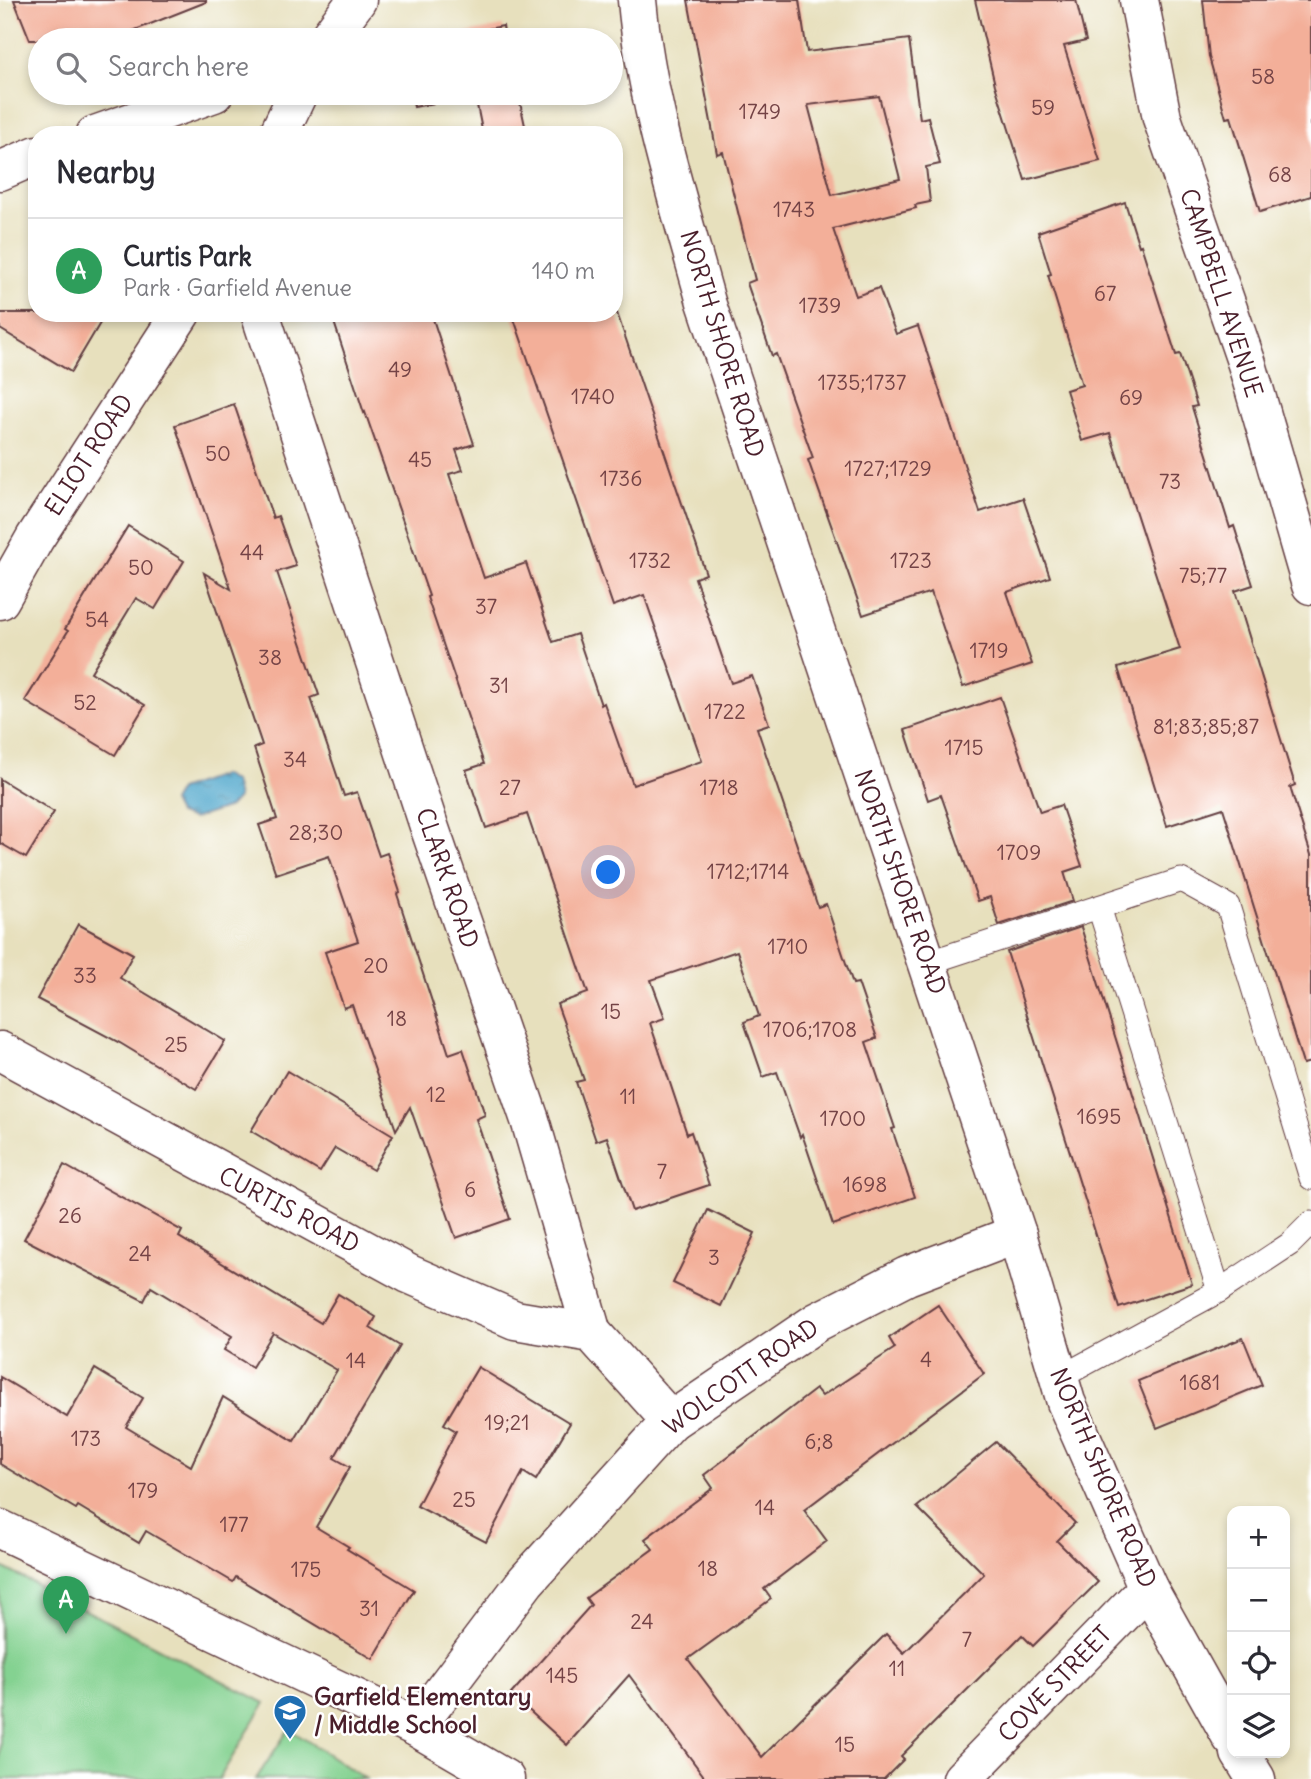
<!DOCTYPE html>
<html lang="en">
<head>
<meta charset="utf-8">
<style>
	:root { --surface:#fff; --page:#f2f2f3; --text:#2b2b33; --muted:#7c7c81; --line:#e1e1e2; --accent:#db2777 }
	body { margin:0; font-family:Delius,sans-serif; background:var(--page); color:var(--text) }
	.controls { position:absolute; right:21px; bottom:21px; display:grid; overflow:hidden; border-radius:14px; box-shadow:0 4px 10px #0003 }
	.controls button { width:63px; height:63px; display:grid; place-items:center; padding:0; border:0; border-bottom:2px solid var(--line); background:var(--surface); color:var(--text); font:35px sans-serif }
	.you { position:absolute; left:609px; top:873px; width:24px; height:24px; margin:-18px; border:5px solid #fff; border-radius:50%; background:#1a73e8; box-shadow:0 0 0 10px #1a73e833 }
	.badge { display:grid; place-items:center; width:46px; height:46px; border-radius:50%; background:var(--accent); color:#fff; font-size:23px; font-weight:700 }
	.pin { position:absolute; translate:-50% -58px; filter:drop-shadow(0 2px 4px #0008) }
	.pin::after { content:''; position:absolute; top:37px; width:24px; height:21px; background:inherit; clip-path:polygon(0 0,100% 0,50% 100%) }
	.list { margin:0; padding:0; list-style:none }
	h2 { display:flex; justify-content:space-between; align-items:center; height:91px; margin:0; padding:0 28px; font-size:30px }
	h2 small { font-size:23px; font-weight:400; color:var(--muted) }
	.list li { display:grid; grid-template-columns:46px 1fr auto; gap:21px; align-items:center; box-sizing:border-box; height:105px; padding:0 28px; border-top:2px solid var(--line) }
	.list b { display:block; font-size:26px; white-space:nowrap }
	.list p { margin:0; font-size:23px; white-space:nowrap; color:var(--muted) }
	.list em { font-size:23px; font-style:normal; color:var(--muted) }
	.icon { flex:none; width:38px; height:38px; fill:none; stroke:currentColor; stroke-width:2; stroke-linecap:round; stroke-linejoin:round }
	.map { position:relative; flex:none; width:1311px; height:1779px; overflow:hidden }
	.search { position:absolute; background:var(--surface); box-shadow:0 4px 10px #0003; left:28px; top:28px; width:595px; height:77px; display:flex; align-items:center; gap:18px; box-sizing:border-box; padding:0 24px; border-radius:38px; color:var(--muted); font-size:26px }
	.panel { position:absolute; background:var(--surface); box-shadow:0 4px 10px #0003; left:28px; top:126px; width:595px; height:196px; border-radius:28px }
	.map>svg:first-child { display:block }
	.green { fill:#84d291; stroke:#67785e; stroke-width:2 }
	.water { fill:url(#water-ripples); stroke:#4c627b; stroke-width:2 }
	.building { fill:#f3af99; fill-rule:evenodd }
	.lines { fill:none; stroke-linecap:round; stroke-linejoin:round }
	.lane-casing { stroke:#623c41; stroke-width:25 }
	.street-casing { stroke:#623c41; stroke-width:41 }
	.secondary-casing { stroke:#623c41; stroke-width:41 }
	.lane { stroke:#fff; stroke-width:23 }
	.street { stroke:#fff; stroke-width:38 }
	.secondary { stroke:#fff; stroke-width:38 }
	.labels { text-anchor:middle; stroke-width:5; stroke-linejoin:round; paint-order:stroke }
	.number-label { font-size:21px; fill:#744346 }
	.street-label { font-size:24px; fill:#4a1f2b; stroke:#fff }
	.poi-label { font-size:24px; font-weight:bold; fill:#4a1f2b; stroke:#fff; text-anchor:start }
</style>
</head>
<body>
<div class="map">
<svg width="1311" height="1779" viewBox="0 0 1311 1779">
	<defs>
		<pattern id="water-ripples" width="26" height="14" patternUnits="userSpaceOnUse" patternTransform="scale(1.75)"><rect width="26" height="14" fill="#4ea6cb"/><path d="M2 4q2-2 4 0t4 0M15 11q2-2 4 0t4 0" fill="none" stroke="#4387a5"/></pattern>
	</defs>
	<rect width="100%" height="100%" fill="#fff"/>
	<filter id="ink" filterUnits="userSpaceOnUse"><feTurbulence type="fractalNoise" baseFrequency=".0143" numOctaves="2"/><feDisplacementMap in="SourceGraphic" scale="14" xChannelSelector="R" yChannelSelector="G"/><feConvolveMatrix kernelMatrix="1 2 1 2 8 2 1 2 1" color-interpolation-filters="sRGB"/></filter>
	<filter id="wash" filterUnits="userSpaceOnUse"><feTurbulence type="fractalNoise" baseFrequency=".00686" numOctaves="4" result="noise"/><feDisplacementMap in="SourceGraphic" scale="28" xChannelSelector="R" yChannelSelector="G"/><feGaussianBlur stdDeviation="1.57" result="paint"/><feColorMatrix in="noise" values="0 0 0 0 0 0 0 0 0 0 0 0 0 0 0 0 0 1.4 0 .05"/><feComposite in="paint" operator="in"/></filter>
	<g filter="url(#wash)">
		<rect width="100%" height="100%" fill="#e7e0bd"/>
		<g class="green">
			<polygon points="0,1566 265,1703 219,1779 0,1779"/>
			<polygon points="289,1729 366,1779 256,1779"/>
		</g>
		<polygon class="water" points="222,775 234,782 238,798 230,807 193,819 178,814 172,802 179,790"/>
		<g id="blocks">
			<g class="building">
				<polygon points="14,0 206,0 206,2 110,40 30,40"/>
				<path d="M688 0H799L807 52 909 39 920 119 928 117 940 164 926 167 930 202 915 205 916 208 833 229 856 296 879 288 896 334 918 326 980 512 1023 498 1050 577 1007 592 1032 664 963 687 931 592 863 615 808 460 813 458 776 354 772 356 747 283 755 280 723 152 717 154ZM879 96 900 179 832 195 808 105Z"/>
				<polygon points="975,0 1076,0 1086,41 1064,46 1100,161 1025,180 995,85"/>
				<polygon points="1203,0 1311,0 1311,196 1260,212 1231,117 1226,118 1209,57"/>
				<polygon points="503,26 505,40 432,40"/>
				<polygon points="411,93 518,93 527,135 483,135 475,95 414,107"/>
				<polygon points="1125,202 1139,246 1141,245 1176,355 1180,354 1197,406 1192,407 1230,528 1234,526 1253,585 1235,591 1295,785 1290,787 1311,855 1311,1062 1303,1064 1223,808 1167,826 1118,668 1180,649 1110,433 1082,441 1066,390 1082,385 1048,275 1051,274 1038,232"/>
				<polygon points="0,313 106,313 71,372 0,329"/>
				<polygon points="331,313 431,313 474,444 456,450 463,470 449,474 484,578 526,563 553,642 577,634 601,705 604,703 633,785 702,761 644,595 613,606 512,313 617,313 706,574 695,578 731,683 752,676 769,724 757,728 818,907 826,904 853,984 858,983 877,1038 866,1042 895,1128 892,1129 915,1197 833,1225 802,1134 800,1137 777,1072 763,1077 744,1022 759,1016 737,951 651,980 665,1018 650,1023 687,1134 691,1132 709,1185 632,1211 607,1137 596,1141 576,1082 584,1080 557,1004 588,993 527,814 486,828 466,770 484,764 427,597 429,596 365,412 364,413"/>
				<polygon points="234,404 273,518 278,516 296,566 277,572 319,695 311,698 344,796 357,792 379,856 387,853 400,892 397,894 449,1054 463,1049 485,1115 476,1119 510,1219 456,1238 410,1107 396,1130 352,1005 344,1008 325,952 358,941 329,856 276,874 259,825 277,819 254,748 262,745 204,573 231,589 175,425"/>
				<polygon points="128,526 184,561 155,609 136,598 91,672 145,705 115,755 25,701 68,631 65,629"/>
				<polygon points="1000,697 1040,812 1061,805 1082,866 1064,872 1073,901 999,925 990,897 978,901 941,795 928,800 905,730"/>
				<polygon points="0,779 54,812 26,858 0,843"/>
				<polygon points="78,924 133,954 120,978 225,1041 196,1089 120,1043 37,999"/>
				<polygon points="1081,927 1192,1284 1119,1308 1007,952"/>
				<polygon points="287,1071 393,1135 373,1170 335,1148 320,1172 251,1131"/>
				<polygon points="64,1165 182,1231 179,1237 321,1323 338,1294 376,1317 370,1328 400,1346 334,1458 350,1467 316,1527 349,1547 347,1549 414,1590 373,1659 236,1577 233,1582 146,1531 139,1543 78,1506 76,1509 0,1464 0,1377 67,1417 95,1369 143,1398 126,1427 191,1466 223,1397 294,1441 337,1370 273,1333 252,1367 224,1350 232,1336 151,1287 144,1301 24,1239"/>
				<polygon points="708,1210 755,1233 721,1306 673,1283"/>
				<polygon points="938,1305 984,1374 804,1510 827,1541 764,1589 771,1599 688,1659 762,1757 886,1634 904,1653 984,1574 917,1507 996,1442 1075,1523 1057,1541 1098,1582 1033,1646 1022,1635 901,1756 904,1759 884,1779 706,1779 629,1675 567,1745 511,1694 591,1605 586,1598 653,1549 645,1539 713,1488 704,1475 816,1389 822,1396 895,1348 889,1338"/>
				<polygon points="1243,1338 1262,1385 1157,1428 1138,1381"/>
				<polygon points="478,1367 570,1423 536,1480 523,1472 486,1542 417,1506 456,1431 444,1424"/>
			</g>
		</g>
	</g>
	<g filter="url(#ink)">
		<use href="#blocks" fill-opacity="0" stroke="#623c41" stroke-width="2"/>
		<g class="lines">
			<defs>
				<g id="lane">
					<polyline points="1099,907 1219,1291"/>
					<polyline points="927,963 1181,880 1228,906 1311,1178"/>
					<polyline points="1059,1378 1219,1291 1290,1244 1311,1223"/>
				</g>
				<g id="street">
					<polyline points="1139,0 1162,118 1247,364 1311,585"/>
					<polyline points="327,40 357,0"/>
					<polyline points="95,135 214,93"/>
					<polyline points="278,135 298,93"/>
					<polyline points="0,171 37,155"/>
					<polyline points="260,313 428,823 530,1120 592,1333 671,1421"/>
					<polyline points="0,600 35,538 181,313"/>
					<polyline points="0,1051 409,1274 515,1320 592,1333"/>
					<polyline points="0,1529 416,1727 505,1779"/>
					<polyline points="416,1727 526,1581 671,1421 817,1322 907,1276 1017,1234"/>
					<polyline points="962,1779 1148,1588"/>
				</g>
				<g id="secondary">
					<path d="M637 0C646 103 679 203 706 302L1017 1234 1066 1402 1148 1588 1232 1738"/>
					<polyline points="1240,1753 1256,1779"/>
				</g>
			</defs>
			<use href="#lane" class="lane-casing"/>
			<use href="#street" class="street-casing"/>
			<use href="#secondary" class="secondary-casing"/>
			<use href="#lane" class="lane"/>
			<use href="#street" class="street"/>
			<use href="#secondary" class="secondary"/>
		</g>
	</g>
	<defs>
		<symbol id="school-pin" viewBox="-11 -11 22 30"><path d="M0 17L-7.5 6A9.5 9.5 0 1 1 7.5 6Z" fill="#1f6fb2" stroke="#fff"/><path d="M0-5L7-2L0 1L-7-2ZM-4 1L0 2.5L4 1V4Q0 6-4 4Z" fill="#fff"/></symbol>
	</defs>
	<g fill-rule="evenodd">
		<use href="#school-pin" x="271" y="1692" width="38" height="52"/>
	</g>
	<g class="labels">
		<g class="number-label">
			<text x="1263" y="84">58</text>
			<text x="1043" y="115">59</text>
			<text x="760" y="119">1749</text>
			<text x="1280" y="182">68</text>
			<text x="794" y="217">1743</text>
			<text x="1105" y="301">67</text>
			<text x="820" y="313">1739</text>
			<text x="400" y="377">49</text>
			<text x="862" y="390">1735;1737</text>
			<text x="593" y="404">1740</text>
			<text x="1131" y="405">69</text>
			<text x="218" y="461">50</text>
			<text x="420" y="467">45</text>
			<text x="888" y="476">1727;1729</text>
			<text x="621" y="486">1736</text>
			<text x="1170" y="489">73</text>
			<text x="252" y="560">44</text>
			<text x="650" y="568">1732</text>
			<text x="911" y="568">1723</text>
			<text x="141" y="575">50</text>
			<text x="1203" y="583">75;77</text>
			<text x="486" y="614">37</text>
			<text x="97" y="627">54</text>
			<text x="989" y="658">1719</text>
			<text x="270" y="665">38</text>
			<text x="499" y="693">31</text>
			<text x="85" y="710">52</text>
			<text x="725" y="719">1722</text>
			<text x="1206" y="734">81;83;85;87</text>
			<text x="964" y="755">1715</text>
			<text x="295" y="767">34</text>
			<text x="510" y="795">27</text>
			<text x="719" y="795">1718</text>
			<text x="316" y="840">28;30</text>
			<text x="1019" y="860">1709</text>
			<text x="748" y="879">1712;1714</text>
			<text x="788" y="954">1710</text>
			<text x="376" y="973">20</text>
			<text x="85" y="983">33</text>
			<text x="611" y="1019">15</text>
			<text x="397" y="1026">18</text>
			<text x="810" y="1037">1706;1708</text>
			<text x="176" y="1052">25</text>
			<text x="436" y="1102">12</text>
			<text x="628" y="1104">11</text>
			<text x="1099" y="1124">1695</text>
			<text x="843" y="1126">1700</text>
			<text x="662" y="1179">7</text>
			<text x="865" y="1192">1698</text>
			<text x="470" y="1197">6</text>
			<text x="70" y="1223">26</text>
			<text x="140" y="1261">24</text>
			<text x="714" y="1265">3</text>
			<text x="926" y="1367">4</text>
			<text x="356" y="1368">14</text>
			<text x="1200" y="1390">1681</text>
			<text x="507" y="1430">19;21</text>
			<text x="86" y="1446">173</text>
			<text x="819" y="1449">6;8</text>
			<text x="143" y="1498">179</text>
			<text x="464" y="1507">25</text>
			<text x="765" y="1515">14</text>
			<text x="234" y="1532">177</text>
			<text x="708" y="1576">18</text>
			<text x="306" y="1577">175</text>
			<text x="369" y="1616">31</text>
			<text x="642" y="1629">24</text>
			<text x="967" y="1647">7</text>
			<text x="897" y="1676">11</text>
			<text x="562" y="1683">145</text>
			<text x="845" y="1752">15</text>
		</g>
		<g class="street-label">
			<text transform="translate(1221 293) rotate(72)" y="8">CAMPBELL AVENUE</text>
			<text transform="translate(722 344) rotate(73)" y="8">NORTH SHORE ROAD</text>
			<text transform="translate(89 455) rotate(-57)" y="8">ELIOT ROAD</text>
			<text transform="translate(447 878) rotate(71)" y="8">CLARK ROAD</text>
			<text transform="translate(900 882) rotate(71)" y="8">NORTH SHORE ROAD</text>
			<text transform="translate(289 1210) rotate(28)" y="8">CURTIS ROAD</text>
			<text transform="translate(741 1377) rotate(-35)" y="8">WOLCOTT ROAD</text>
			<text transform="translate(1103 1478) rotate(67)" y="8">NORTH SHORE ROAD</text>
			<text transform="translate(1055 1684) rotate(-46)" y="8">COVE STREET</text>
		</g>
		<g class="poi-label">
			<text x="314" y="1705">Garfield Elementary<tspan x="314" dy="28">/ Middle School</tspan></text>
		</g>
	</g>
</svg>
<div class="controls">
<button>+</button>
<button>−</button>
<button><svg class="icon" aria-label="locate" viewBox="0 0 24 24"><circle cx="12" cy="12" r="6"/><path d="M12 2v4M12 18v4M2 12h4M18 12h4"/></svg></button>
<button><svg class="icon" aria-label="layers" viewBox="0 0 24 24"><path d="M12 4l9 5-9 5-9-5zM3 14l9 5 9-5"/></svg></button>
</div>
<div class="you"></div>
<div class="pin badge" style="left:66px;top:1634px;background:#2e9e5b">A</div>
<div class="search"><svg class="icon" aria-label="search" viewBox="0 0 24 24"><circle cx="10" cy="10" r="6"/><path d="M15 15l6 6"/></svg>Search here</div>
<section class="panel">
<h2>Nearby<small></small></h2>
<ul class="list">
<li><span class="badge" style="background:#2e9e5b">A</span><div><b>Curtis Park</b><p>Park · Garfield Avenue</p></div><em>140 m</em></li>
</ul>
</section>
</div>
</body>
</html>
